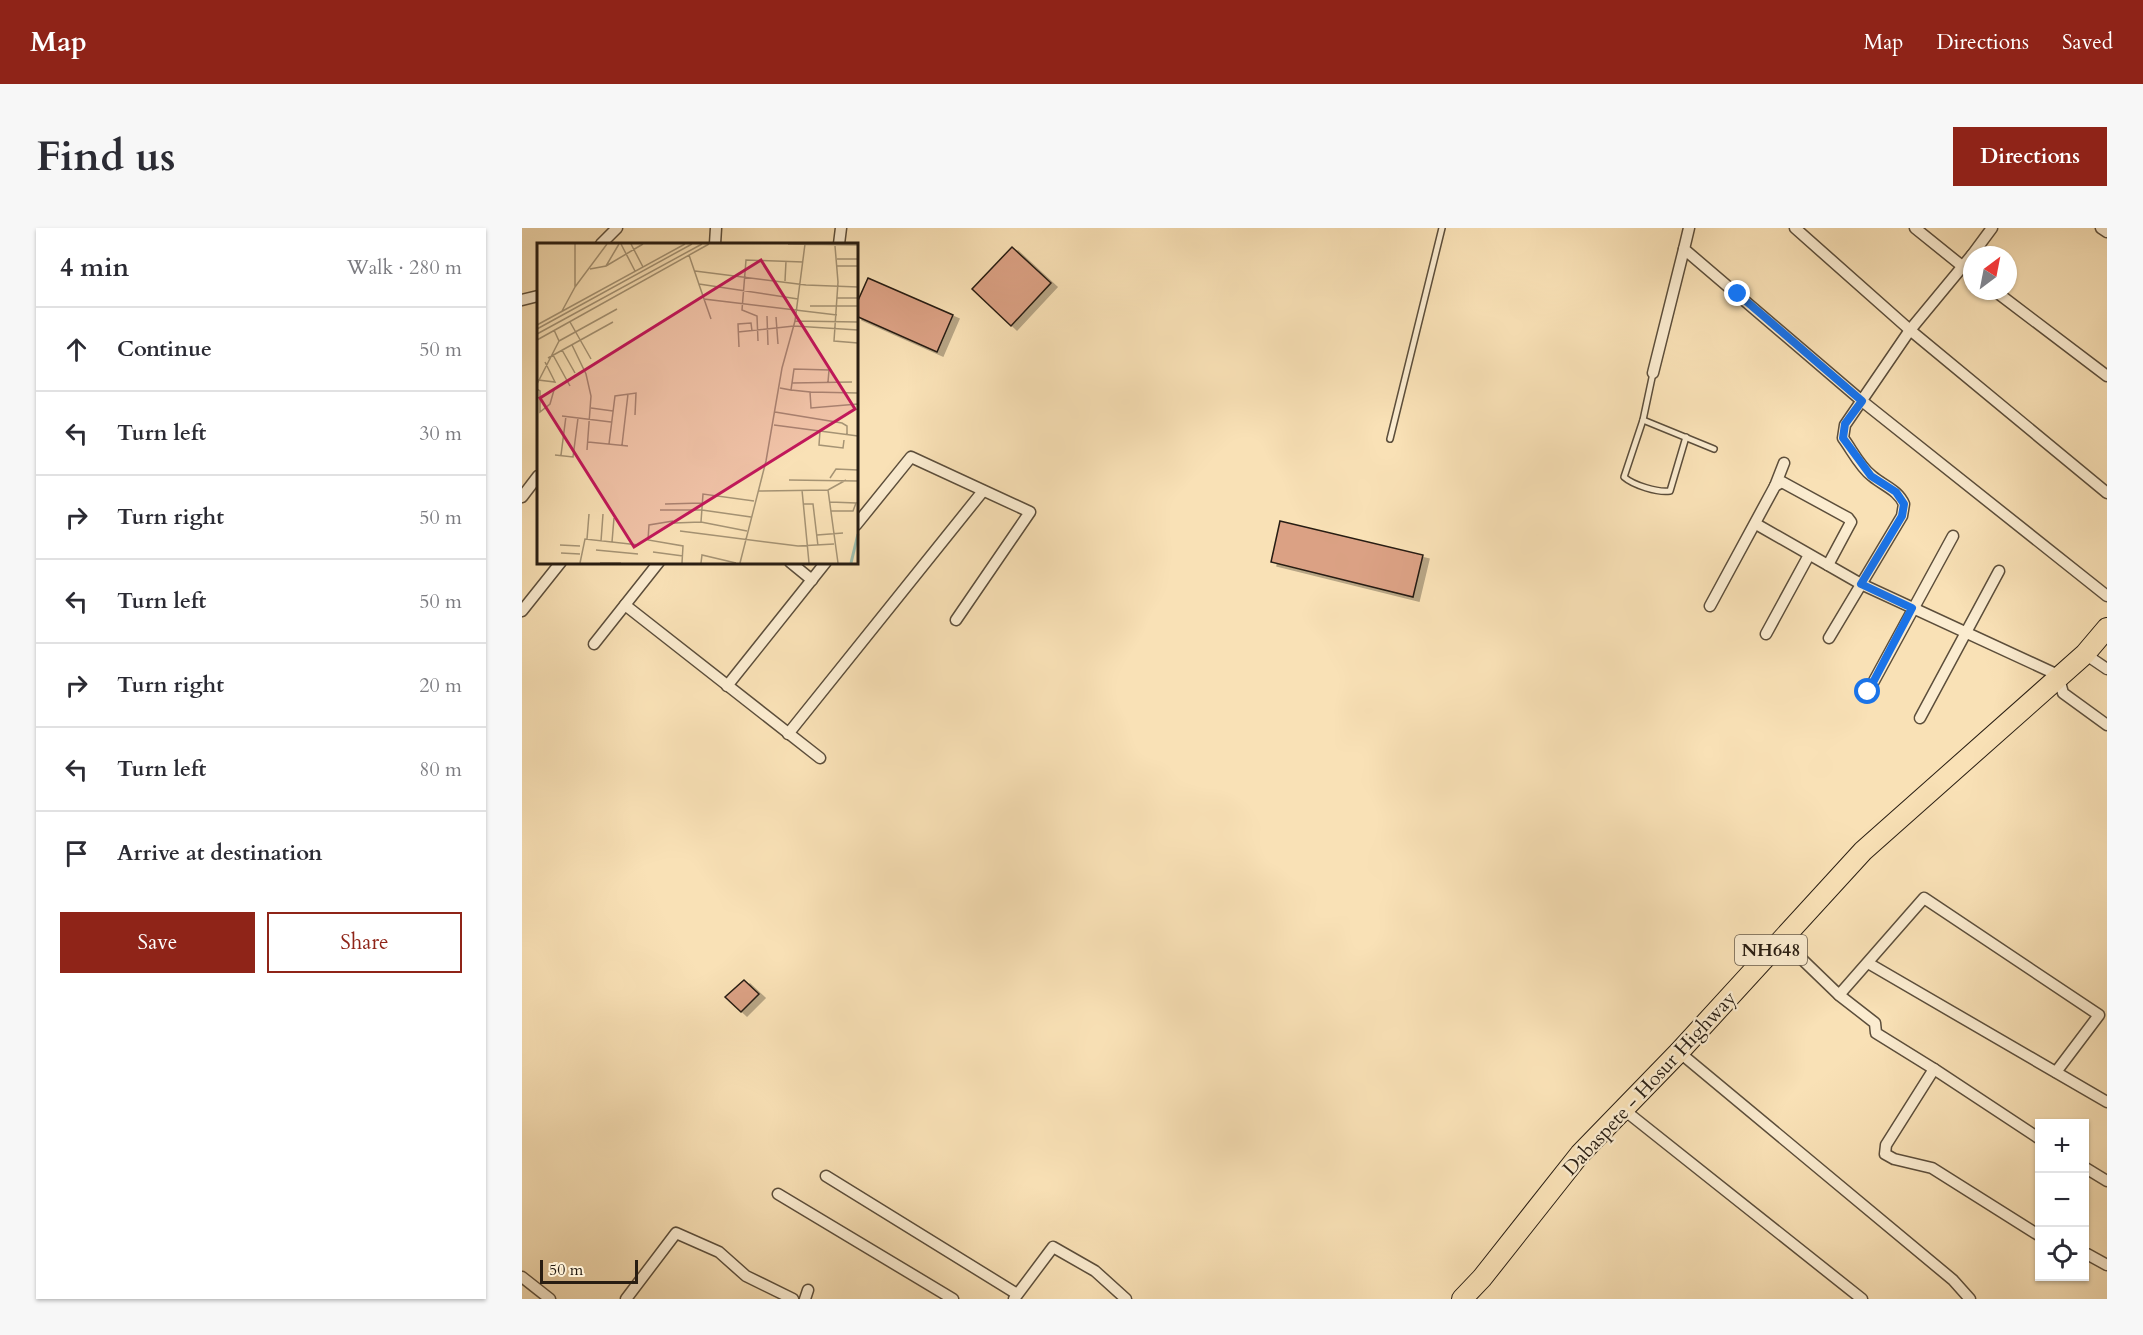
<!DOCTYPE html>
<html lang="en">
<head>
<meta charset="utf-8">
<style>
	:root { --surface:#fff; --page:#f7f7f7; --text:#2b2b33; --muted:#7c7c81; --line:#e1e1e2; --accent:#8f2418 }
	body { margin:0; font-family:Cardo,serif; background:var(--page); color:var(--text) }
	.controls { position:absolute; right:18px; bottom:18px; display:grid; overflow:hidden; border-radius:0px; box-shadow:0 2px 4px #0004 }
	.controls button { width:54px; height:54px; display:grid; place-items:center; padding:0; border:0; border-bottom:2px solid var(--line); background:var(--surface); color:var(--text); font:30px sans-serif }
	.compass { position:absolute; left:1441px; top:18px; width:54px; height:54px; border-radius:50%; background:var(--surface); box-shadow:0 2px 4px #0004; rotate:32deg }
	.scale { position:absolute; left:18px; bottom:15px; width:98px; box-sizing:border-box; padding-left:6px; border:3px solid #281d12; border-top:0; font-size:16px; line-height:21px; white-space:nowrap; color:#281d12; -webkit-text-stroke:4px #fbecd0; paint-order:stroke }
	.stop { position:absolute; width:18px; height:18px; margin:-14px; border:4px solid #1a73e8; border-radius:50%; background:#fff }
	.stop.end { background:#1a73e8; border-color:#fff; box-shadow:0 2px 6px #0008 }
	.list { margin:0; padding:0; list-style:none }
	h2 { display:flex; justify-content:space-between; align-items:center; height:78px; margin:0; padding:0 24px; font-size:26px }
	h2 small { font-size:20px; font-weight:400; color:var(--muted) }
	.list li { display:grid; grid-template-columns:39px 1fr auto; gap:18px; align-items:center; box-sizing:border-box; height:84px; padding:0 24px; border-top:2px solid var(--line) }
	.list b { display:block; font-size:22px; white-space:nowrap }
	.list em { font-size:20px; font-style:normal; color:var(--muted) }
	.actions { display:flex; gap:12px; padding:18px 24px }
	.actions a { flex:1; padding:14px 0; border:2px solid var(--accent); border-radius:0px; text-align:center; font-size:21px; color:var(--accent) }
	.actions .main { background:var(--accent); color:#fff }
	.icon { flex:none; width:33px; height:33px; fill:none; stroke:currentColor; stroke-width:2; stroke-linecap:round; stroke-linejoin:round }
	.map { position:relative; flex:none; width:1585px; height:1071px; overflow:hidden; border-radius:0px }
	header { display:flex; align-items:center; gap:36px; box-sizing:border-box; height:84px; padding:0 30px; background:var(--accent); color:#fff }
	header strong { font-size:28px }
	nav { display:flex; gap:33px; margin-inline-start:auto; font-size:21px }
	.intro { display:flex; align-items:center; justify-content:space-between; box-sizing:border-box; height:144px; padding:0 36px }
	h1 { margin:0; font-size:42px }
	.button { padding:15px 27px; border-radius:0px; background:var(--accent); color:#fff; font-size:21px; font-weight:700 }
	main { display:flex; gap:36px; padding:0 36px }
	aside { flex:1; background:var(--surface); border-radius:0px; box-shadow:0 2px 4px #0004 }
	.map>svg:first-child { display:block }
	.building { fill:#dba184; stroke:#281d12; stroke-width:1.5; filter:url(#shadow) }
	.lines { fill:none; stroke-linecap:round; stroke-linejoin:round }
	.lane-casing { stroke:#5c4e3b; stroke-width:8 }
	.street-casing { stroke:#5c4e3b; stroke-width:13 }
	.highway-casing { stroke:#281d12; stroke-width:22 }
	.lane { stroke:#fbecd0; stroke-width:5 }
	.street { stroke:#fbecd0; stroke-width:10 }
	.highway { stroke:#f9e1b6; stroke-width:20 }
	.route { stroke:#1a73e8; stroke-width:8 }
	.labels { text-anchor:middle; stroke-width:4.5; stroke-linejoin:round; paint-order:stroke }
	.shield { fill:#fbecd0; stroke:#675b4b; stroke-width:1.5 }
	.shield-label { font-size:18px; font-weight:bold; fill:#281d12 }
	.street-label { font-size:20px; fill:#281d12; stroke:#fbecd0 }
	.inset-river { fill:none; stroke:#9ebeae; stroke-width:3 }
	.inset-road { fill:none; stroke:#a59374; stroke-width:1.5 }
	.view { fill:#c2185b; fill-opacity:0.15; stroke:#c2185b; stroke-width:3 }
	.inset-edge { fill:none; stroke:#281d12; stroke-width:3 }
</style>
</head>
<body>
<header>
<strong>Map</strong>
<nav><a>Map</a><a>Directions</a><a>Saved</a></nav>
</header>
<div class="intro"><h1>Find us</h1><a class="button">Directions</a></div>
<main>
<aside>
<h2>4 min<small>Walk · 280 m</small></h2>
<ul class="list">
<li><svg class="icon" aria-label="ahead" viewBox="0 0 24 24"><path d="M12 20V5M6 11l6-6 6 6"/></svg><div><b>Continue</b></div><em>50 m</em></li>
<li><svg class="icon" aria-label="left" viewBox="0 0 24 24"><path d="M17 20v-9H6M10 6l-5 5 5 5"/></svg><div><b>Turn left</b></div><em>30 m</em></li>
<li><svg class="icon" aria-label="right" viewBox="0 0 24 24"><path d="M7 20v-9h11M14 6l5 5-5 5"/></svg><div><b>Turn right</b></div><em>50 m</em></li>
<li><svg class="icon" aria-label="left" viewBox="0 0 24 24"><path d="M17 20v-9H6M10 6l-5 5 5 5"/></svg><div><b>Turn left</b></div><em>50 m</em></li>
<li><svg class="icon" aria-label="right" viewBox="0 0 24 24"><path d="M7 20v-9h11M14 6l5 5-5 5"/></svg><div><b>Turn right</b></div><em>20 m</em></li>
<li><svg class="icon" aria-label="left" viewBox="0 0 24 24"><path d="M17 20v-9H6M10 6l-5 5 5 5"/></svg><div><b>Turn left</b></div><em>80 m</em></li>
<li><svg class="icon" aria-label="arrive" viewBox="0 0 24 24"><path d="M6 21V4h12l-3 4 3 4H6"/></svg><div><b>Arrive at destination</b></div></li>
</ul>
<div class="actions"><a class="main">Save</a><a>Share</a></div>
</aside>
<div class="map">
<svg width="1585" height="1071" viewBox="0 0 1585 1071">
	<defs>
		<filter id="shadow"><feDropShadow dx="6" dy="4" stdDeviation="0" flood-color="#0004"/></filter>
	</defs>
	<rect width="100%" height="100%" fill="#f9e1b6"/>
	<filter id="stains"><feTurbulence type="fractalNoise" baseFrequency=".00333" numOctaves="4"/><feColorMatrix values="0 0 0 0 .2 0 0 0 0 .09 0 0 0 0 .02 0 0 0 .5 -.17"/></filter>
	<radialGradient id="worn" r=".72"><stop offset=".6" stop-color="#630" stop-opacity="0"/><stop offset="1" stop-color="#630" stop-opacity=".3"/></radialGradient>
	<g class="building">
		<polygon points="490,19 529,55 489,98 450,61"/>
		<polygon points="346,50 431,87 415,124 334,88 334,77"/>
		<polygon points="758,293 901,327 891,369 749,334"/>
		<polygon points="222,752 237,766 219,784 203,769"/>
	</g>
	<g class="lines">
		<defs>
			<g id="lane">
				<path d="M1131 145 1121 192 1102 249C1111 257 1136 265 1148 263L1164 209"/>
				<polyline points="1121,192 1192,221"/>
				<polyline points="868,211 920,0"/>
			</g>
			<g id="street">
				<polyline points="1167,0 1162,21 1340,173 1585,368"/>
				<polyline points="1273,0 1388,102 1585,265"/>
				<polyline points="1393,0 1450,46"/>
				<polyline points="1579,0 1585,4"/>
				<polyline points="79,16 95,0"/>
				<polyline points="193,16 194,0"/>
				<polyline points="317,16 319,0"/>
				<polyline points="1450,27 1470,0"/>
				<polyline points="1473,63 1585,148"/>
				<polyline points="0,72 16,68"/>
				<polyline points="1131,145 1162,21"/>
				<polyline points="1253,258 1262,235"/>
				<polyline points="0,269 16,248"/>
				<polyline points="1234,296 1339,356 1536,447 1541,465 1585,497"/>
				<polyline points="334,297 389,229 508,284 434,392"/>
				<polyline points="268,334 290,352"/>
				<polyline points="103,377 298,530"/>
				<polyline points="1188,378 1253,258 1260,254 1326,290 1329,294 1306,337"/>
				<polyline points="0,383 39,334"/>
				<polyline points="1244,406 1287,327"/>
				<path d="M1307 410 1380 288 1382 276C1376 262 1362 258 1350 248 1338 239 1330 222 1321 210L1323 197 1388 102 1450 27"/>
				<polyline points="72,416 137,334"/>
				<polyline points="1563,426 1585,441"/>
				<polyline points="205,458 304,334"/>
				<polyline points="1346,464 1431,308"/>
				<polyline points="1398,490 1477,343"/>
				<polyline points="266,506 461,263"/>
				<polyline points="1259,711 1317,767 1402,670 1577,787 1534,844"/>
				<polyline points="1346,735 1585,874"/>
				<polyline points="1317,767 1353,795 1354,805 1412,841 1364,917 1363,926 1372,931 1410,940 1518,1008"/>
				<polyline points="1157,824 1431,1052 1448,1071"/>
				<polyline points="1412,841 1518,911"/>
				<polyline points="1101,881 1340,1071"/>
				<polyline points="1562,939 1585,953"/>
				<polyline points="304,948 495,1066"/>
				<polyline points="256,966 431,1071"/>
				<polyline points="1562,1028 1565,1026 1585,1037"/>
				<polyline points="0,1049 28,1071"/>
				<polyline points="104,1071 154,1005 197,1024 224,1048 271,1071"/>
				<polyline points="283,1071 286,1062"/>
				<polyline points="492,1071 531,1019 573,1043 604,1071"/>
			</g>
			<polyline id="highway" points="940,1071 960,1050 1058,926 1157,824 1341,623 1563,426 1585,400"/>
		</defs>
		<use href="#lane" class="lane-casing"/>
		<use href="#street" class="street-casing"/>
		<use href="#highway" class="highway-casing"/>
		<use href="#lane" class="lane"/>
		<use href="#street" class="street"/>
		<use href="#highway" class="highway"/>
	</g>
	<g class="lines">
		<polyline class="route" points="1216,66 1340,173 1323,196 1321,210 1349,248 1374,264 1382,276 1380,288 1339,356 1390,380 1346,464"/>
	</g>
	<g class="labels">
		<rect class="shield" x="1213" y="707" width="72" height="30" rx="4.5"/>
		<g class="shield-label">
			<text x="1249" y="728">NH648</text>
		</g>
		<g class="street-label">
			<text transform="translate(1127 855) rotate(-47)" y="7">Dabaspete - Hosur Highway</text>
		</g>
	</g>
	<g transform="translate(15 15)">
		<rect width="321" height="321" fill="#f9e1b6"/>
		<path class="inset-river" d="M314 320 321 291"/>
		<path class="inset-road" d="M38 1V44L70 1M84 1 98 28M94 1 106 24M251 1 321 2M298 3 301 39 297 98 321 100M152 12 167 56 300 72M300 16H321M69 23 106 1M300 23H321M53 26 69 23 82 1M158 28 269 42 321 44M248 38 249 18M162 41 261 56M300 55H321M167 56 174 76M273 63H321M25 68 38 44M230 73 231 102M239 74 241 101M258 78 321 79M33 79 54 116M0 82 148 1M0 86 155 1M201 89 257 83 321 87M0 91 165 1M0 97 172 1M22 98 80 66M221 98 220 73 205 67 209 17 266 19M35 102 49 131 54 153 50 207M202 104 201 81 214 80 215 88M25 107 38 130M16 112 33 143M11 115 76 79M1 137 18 139 8 119M255 140 315 139M0 141 22 98 17 87M243 145 254 147 257 126 292 127 291 139M0 146 3 148V169L13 161 17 147M254 147 273 149 274 165 321 161M273 149 321 150M54 165 76 168M238 169 305 180 310 183V191M25 173 74 179M237 182 321 193M283 188 282 202 306 205 307 197M51 199 91 203M72 201 78 153 99 150 98 172M85 202 91 151M18 212 36 214 41 175M24 212 29 173M293 235 299 226 321 227M252 237 321 238M265 247 272 320M291 247 309 237M222 248 291 247 301 320M293 259 319 260 316 268H294M128 261 165 260M266 261H276L281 303M123 267H165L214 274M136 278 112 282 111 297 146 303 145 320M164 279 166 251 217 258M137 280 164 279 210 288M143 288 261 303 297 301M280 292 306 290M50 296 52 271M64 298 66 271M75 299 77 275M23 302 43 303M59 307 101 311M116 309 146 313M24 310 43 311M43 320 48 296 102 302M63 320H84M164 320 165 312 199 320M203 320 229 218 245 125 258 78 268 1"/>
		<path class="view" d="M224 17 318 166 97 304 3 155Z"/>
		<rect width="321" height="321" class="inset-edge"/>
	</g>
	<rect width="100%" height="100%" filter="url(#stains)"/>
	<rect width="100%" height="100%" fill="url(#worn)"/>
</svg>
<div class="controls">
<button>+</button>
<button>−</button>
<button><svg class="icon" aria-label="locate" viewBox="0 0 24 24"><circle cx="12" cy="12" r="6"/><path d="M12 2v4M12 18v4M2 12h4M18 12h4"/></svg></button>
</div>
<svg class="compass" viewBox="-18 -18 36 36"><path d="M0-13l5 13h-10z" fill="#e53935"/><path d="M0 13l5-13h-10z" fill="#7c7c81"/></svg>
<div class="scale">50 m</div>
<div class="stop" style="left:1346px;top:464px"></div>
<div class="stop end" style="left:1216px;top:66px"></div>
</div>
</main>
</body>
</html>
